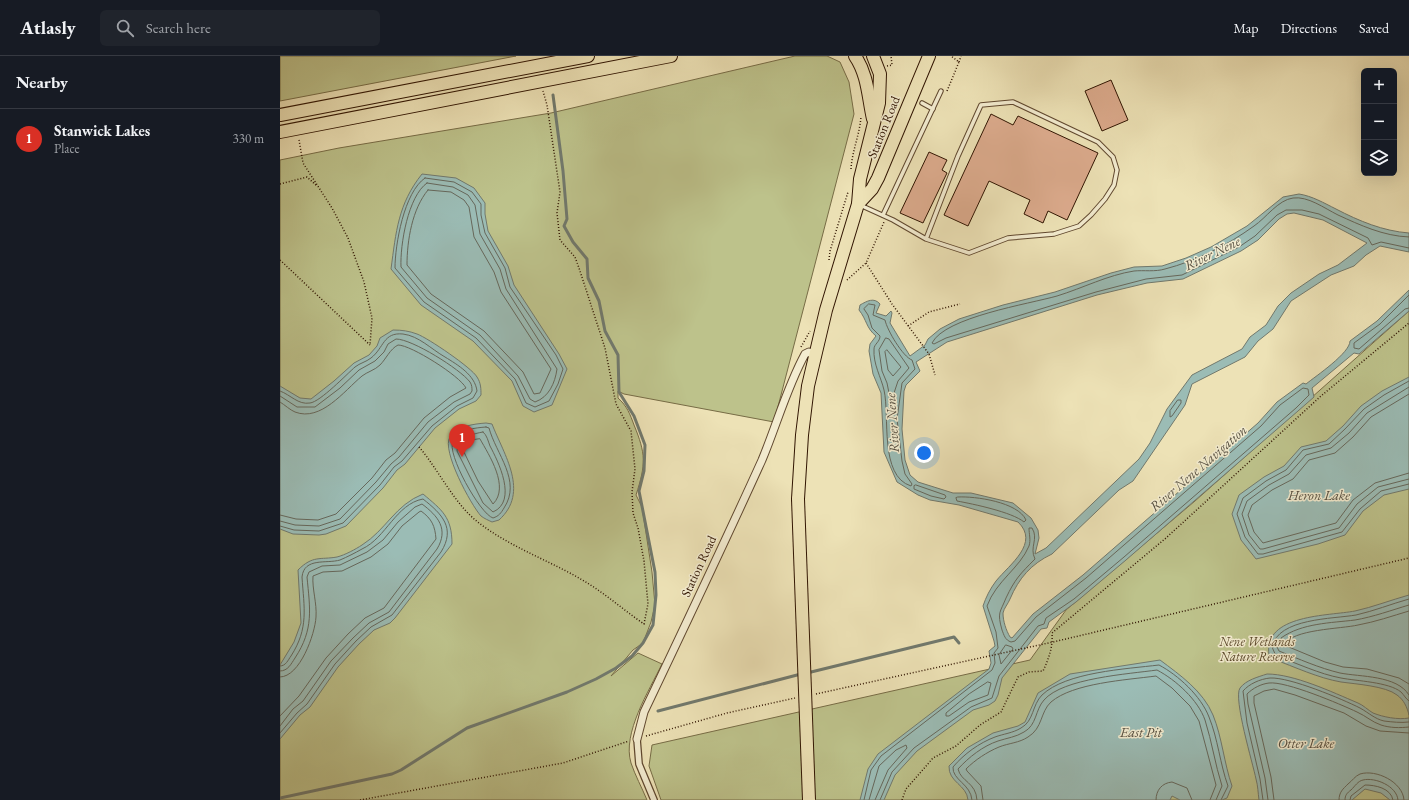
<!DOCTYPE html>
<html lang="en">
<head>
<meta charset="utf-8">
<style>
	:root { --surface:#171b24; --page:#20242c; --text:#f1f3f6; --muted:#9ea1a6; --line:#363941; --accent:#d93025 }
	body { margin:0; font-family:"EB Garamond",serif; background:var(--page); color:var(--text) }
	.controls { position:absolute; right:12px; top:12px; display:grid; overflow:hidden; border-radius:6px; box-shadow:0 4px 16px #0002 }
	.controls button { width:36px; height:36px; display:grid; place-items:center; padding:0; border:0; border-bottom:1px solid var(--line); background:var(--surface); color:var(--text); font:20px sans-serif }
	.you { position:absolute; left:644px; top:397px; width:14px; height:14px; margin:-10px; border:3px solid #fff; border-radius:50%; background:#1a73e8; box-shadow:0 0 0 6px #1a73e833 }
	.badge { display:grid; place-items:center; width:26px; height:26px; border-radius:50%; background:var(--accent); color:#fff; font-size:13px; font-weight:700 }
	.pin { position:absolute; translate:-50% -33px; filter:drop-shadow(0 1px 2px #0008) }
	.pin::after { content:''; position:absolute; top:21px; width:14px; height:12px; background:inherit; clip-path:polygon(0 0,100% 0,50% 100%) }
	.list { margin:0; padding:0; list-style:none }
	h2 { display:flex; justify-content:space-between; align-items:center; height:52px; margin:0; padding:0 16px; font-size:17px }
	h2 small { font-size:13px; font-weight:400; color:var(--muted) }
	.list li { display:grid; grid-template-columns:26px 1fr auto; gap:12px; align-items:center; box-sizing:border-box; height:60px; padding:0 16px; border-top:1px solid var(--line) }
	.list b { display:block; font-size:15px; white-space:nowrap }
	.list p { margin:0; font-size:13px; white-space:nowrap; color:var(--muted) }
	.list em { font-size:13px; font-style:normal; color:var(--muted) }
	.icon { flex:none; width:22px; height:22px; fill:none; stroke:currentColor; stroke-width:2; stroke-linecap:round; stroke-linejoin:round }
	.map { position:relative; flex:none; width:1129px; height:744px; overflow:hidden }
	header { display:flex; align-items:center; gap:24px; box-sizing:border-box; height:56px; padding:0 20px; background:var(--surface); border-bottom:1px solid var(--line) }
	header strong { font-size:19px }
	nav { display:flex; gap:22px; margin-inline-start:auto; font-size:14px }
	.search { width:280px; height:36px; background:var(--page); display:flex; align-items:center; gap:10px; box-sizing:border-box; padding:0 14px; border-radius:6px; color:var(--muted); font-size:15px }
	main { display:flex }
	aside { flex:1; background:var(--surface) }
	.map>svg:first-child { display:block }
	.green { fill:#bdc28b; stroke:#776c46 }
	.water { fill:#9bbcb5; stroke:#71796d; fill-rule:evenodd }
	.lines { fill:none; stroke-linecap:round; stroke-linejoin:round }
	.shore { stroke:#66685c; stroke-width:1 }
	.stream { stroke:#71796d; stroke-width:3 }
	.building { fill:#dbaa8c; stroke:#311502 }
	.service-casing { stroke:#60482f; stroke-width:5.5 }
	.pedestrian-casing { stroke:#60482f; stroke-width:8 }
	.minor-casing { stroke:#60482f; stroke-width:9 }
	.trunk-casing { stroke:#311502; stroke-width:14 }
	.path { stroke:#311502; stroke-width:1.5; stroke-dasharray:1 2; stroke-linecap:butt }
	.service { stroke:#f3ecd0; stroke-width:3.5 }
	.pedestrian { stroke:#f3ecd0; stroke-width:5.5 }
	.minor { stroke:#f3ecd0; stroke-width:7 }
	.trunk { stroke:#ede2b6; stroke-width:12 }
	.trunk-bridge-casing { stroke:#311502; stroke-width:14; stroke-linecap:butt }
	.trunk-bridge { stroke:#ede2b6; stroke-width:12 }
	.labels { text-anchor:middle; stroke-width:3; stroke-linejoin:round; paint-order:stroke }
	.street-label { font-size:13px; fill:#311502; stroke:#f3ecd0 }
	.park-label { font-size:13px; font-style:italic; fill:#5b492b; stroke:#f3ecd0 }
	.water-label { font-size:14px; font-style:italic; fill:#564f41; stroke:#f3ecd0 }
</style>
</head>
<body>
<header>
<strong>Atlasly</strong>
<div class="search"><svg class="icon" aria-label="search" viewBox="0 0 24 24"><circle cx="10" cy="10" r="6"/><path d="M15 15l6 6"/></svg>Search here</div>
<nav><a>Map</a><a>Directions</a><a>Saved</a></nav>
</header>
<main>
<aside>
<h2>Nearby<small></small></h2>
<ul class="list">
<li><span class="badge">1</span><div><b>Stanwick Lakes</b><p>Place</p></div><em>330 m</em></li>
</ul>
</aside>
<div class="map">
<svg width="1129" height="744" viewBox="0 0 1129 744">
	<rect width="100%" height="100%" fill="#ede2b6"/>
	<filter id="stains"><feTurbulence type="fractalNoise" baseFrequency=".005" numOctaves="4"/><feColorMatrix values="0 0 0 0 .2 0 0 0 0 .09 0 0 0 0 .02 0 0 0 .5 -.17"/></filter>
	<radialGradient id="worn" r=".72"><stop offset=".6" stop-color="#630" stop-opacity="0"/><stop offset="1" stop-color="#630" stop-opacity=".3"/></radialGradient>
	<g class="green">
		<polygon points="0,0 236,0 0,45"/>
		<path d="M515 0H547L560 6 569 26 574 58 494 366 344 338 338 335V342C347 350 350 358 354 369 366 398 366 408 356 439L362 451 372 516 375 549 371 566 363 587 353 594 331 620 358 597 382 608C369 635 342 677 351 707 355 719 362 732 367 744H0V104L59 92 271 57Z"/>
		<polygon points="1129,255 1129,744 381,744 369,710 372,689 750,604 786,554 915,445"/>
	</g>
	<g class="water">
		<path d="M142 118 176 122 194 132 205 147V158L208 175 228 210 234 229 279 298 287 313 272 349 254 356 243 350 232 325 193 285 141 249 111 213C116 176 118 148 142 118Z"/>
		<path d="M1019 138C1032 140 1044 147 1056 153 1079 165 1103 175 1129 177V196L1100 190 1086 199 1074 210 1051 219 1011 245 993 273 978 285 965 301 912 328 905 349 853 425 839 434 772 498C751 508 739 522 730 543 728 548 724 552 723 557 723 565 726 574 730 581L732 582 753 558 803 519 978 367 997 346 1023 327 1026 328C1036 320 1070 297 1070 285L1097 265 1129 234V255L1079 298 1074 297 1032 332 1034 341 1018 355 846 504 796 546 769 566 767 572 761 573 722 622 718 639 715 645 709 649 693 654 637 695 615 719 604 744H580L588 713 598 698 709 613 711 607 709 595 715 590 714 585 703 550C706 541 710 533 716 525 730 508 760 487 738 466L679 449 650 444 638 439 617 426 604 396 601 337 593 318 589 295 590 288 596 280C586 272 587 264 579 254L580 249C587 245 594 241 600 248L596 257 606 260 611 255 612 257 610 267 630 300 645 289 648 283 660 273 679 263 723 249 775 236 831 217 854 211 882 210 906 202 931 191 967 170 1003 141ZM1014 157 1043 164 1087 187 1058 209 1039 218 1011 237 998 250 986 269 970 281 962 293 912 319 887 353 870 387 859 403 766 492 755 498 759 482 758 474 751 462 733 447 691 437H673L638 426 630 419 625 404 622 373 624 335 626 329 640 315 636 306 667 286 817 239 867 227 903 223 961 195 978 184 999 163 1007 158Z"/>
		<path d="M113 274C122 274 129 275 137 278 148 282 192 312 197 321 201 327 201 333 201 339L196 345 179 353 155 372 125 408 117 414 103 432 66 470 46 478 39 479 13 478 0 473V330L20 342 31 343 54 325 74 307 89 299 97 290 100 282Z"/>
		<polygon points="1129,321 1129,433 1104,439 1083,455 1065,479 1038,488 976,503 961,484 952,458 959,439 984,421 1004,410 1021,391 1046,385 1063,370 1081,350 1102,335"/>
		<path d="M206 367 212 368C224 399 250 436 219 464L212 466C208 464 205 463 201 460 191 449 161 394 170 381 178 370 193 368 206 367Z"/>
		<path d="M143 438C162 454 172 461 172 488L115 562 110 567 94 574 79 588 58 611 30 651 20 659 0 683V609L14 586 21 567 18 514C33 499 40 504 57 501 65 499 76 493 82 489 106 474 115 449 143 438Z"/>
		<path d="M1129 539V659C1127 651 1124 644 1117 639 1106 630 1075 628 1061 626 1038 622 1015 611 993 603L989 599C983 558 1049 560 1075 555 1093 551 1111 544 1129 539Z"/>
		<path d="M880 604C900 619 923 635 933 659 942 681 944 707 952 730L947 742 942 744H900L892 740 890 744H688C687 729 668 726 669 710L687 692 713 677 738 670 745 666 758 637 790 618Z"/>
		<path d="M987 618C1014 618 1052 636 1078 647 1083 649 1088 654 1093 657 1103 661 1118 664 1129 662V744H1110L1101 737 1085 733 1072 744H979C978 737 978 730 976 723 973 708 953 642 960 632 966 624 978 621 987 618Z"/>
	</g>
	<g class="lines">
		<g class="shore">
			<path d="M145 122 174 126 192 136 201 148V159L205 177 225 212 230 231 276 299 283 313 278 328 269 345 255 351 246 347 235 323 196 282 144 246 115 212C115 189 124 136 145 122Z"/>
			<path d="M147 127 173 131 188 139 195 149 200 178 220 213 226 233 277 313C275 327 269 341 255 346L250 343 238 320 200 279 147 242 121 211C120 189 128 140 147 127Z"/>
			<path d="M148 134 171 136 184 144 189 151 194 181 214 216 221 236 271 313 260 337 254 338 243 316 204 275 151 238 127 209C127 185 132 153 148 134Z"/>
			<path d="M1129 181C1103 180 1080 169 1058 159 1044 152 1028 140 1013 142 998 144 986 162 974 170 948 189 916 205 885 213 875 216 864 214 854 215 828 219 803 232 777 240 749 248 665 261 652 287L654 288 666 282 816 236 866 223 902 219 959 191 975 180 997 159 1006 154H1022L1039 158 1088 182 1092 189 1101 186 1129 192"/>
			<polyline points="1129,239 1100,268 1074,287 1074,292 1079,293 1125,253 1129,252"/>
			<path d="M589 248 595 249 593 259 605 264C607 274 623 301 632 304L635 313 622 327 617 363 622 405 625 418 632 428 631 430C599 420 610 360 604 334 601 321 593 308 594 293 594 288 600 286 600 280L592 272 588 259 584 253Z"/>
			<polygon points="606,282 609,283 629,312 618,325 612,343 610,342 607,327 602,315 599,294"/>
			<polygon points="607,294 621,311 613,320 608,314 605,296"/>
			<polyline points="1129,325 1104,339 1084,353 1065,373 1049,388 1023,394 1006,414 986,425 963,442 957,458 965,481 978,498 983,498 1062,476 1080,453 1101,435 1129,428"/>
			<polyline points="1129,331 1087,357 1069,377 1051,392 1026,399 1009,418 989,429 967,445 962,458 969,479 980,493 983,493 1059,472 1077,448 1098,431 1129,423"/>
			<path d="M0 335C11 339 18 349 30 347 40 346 67 318 75 311 80 307 86 306 91 302 104 292 103 276 123 278 139 280 151 293 165 301 178 309 195 319 197 335L193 342 177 350 152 370 122 405 114 411 100 429 63 467 39 475 14 474 0 470"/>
			<polyline points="1129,338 1091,361 1073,381 1055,397 1029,404 1013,423 992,434 972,449 968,459 974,476 983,487 1056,467 1073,444 1095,427 1129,417"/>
			<path d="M0 340 17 351H35L60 332 79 314 95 305 104 296 108 288 116 283C132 283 180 313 190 326 192 329 192 332 192 335L190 338 174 346 148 366 119 401 111 408 96 426 60 463 39 470 15 469 0 465"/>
			<polygon points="898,344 901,344 901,347 892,360 890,361 890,355"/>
			<path d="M0 346C5 349 10 354 15 356 41 366 64 335 82 320 87 316 95 314 100 309 106 303 110 293 118 289 131 289 180 320 186 332L170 341 144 362 115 397 106 404 92 422 56 458 38 464 16 463 0 459"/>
			<path d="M206 371 209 372C216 398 242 425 224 452 221 457 219 460 213 462 200 458 166 397 173 385 179 373 195 372 206 371Z"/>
			<path d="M203 376C207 379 208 385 210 390 218 405 238 445 213 456L203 447 177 395 178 387C186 380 192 378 203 376Z"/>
			<path d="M200 383C209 399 230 431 213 448L198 425 183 394 184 390 192 384Z"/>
			<polygon points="636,429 665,439 666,441 664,443 651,440 634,433 634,430"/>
			<path d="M678 441C695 440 738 446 746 464L744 466C732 456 693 448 677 445L676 442Z"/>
			<path d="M1129 543C1111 548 1094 555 1076 559 1053 563 998 562 992 591L996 600C1017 607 1039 618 1061 622 1076 625 1109 626 1121 636 1124 639 1126 643 1129 645"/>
			<path d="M1129 549C1112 554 1093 561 1075 564 1051 567 1022 567 1001 582L997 591 999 595C1019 603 1039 612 1060 617 1080 621 1117 619 1129 639"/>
			<path d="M1129 555C1112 560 1095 566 1078 569 1061 573 1012 573 1004 589L1045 606 1063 611 1087 613 1119 622 1129 628"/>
			<polygon points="726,589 732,591 733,593 721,608 719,599"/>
			<path d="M0 610C6 610 8 604 11 600 29 572 24 552 22 521 24 501 47 508 60 504 67 501 75 497 82 493 106 482 116 448 143 443 162 458 176 472 161 496L112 559 91 571 76 585 55 608 27 648 17 657 0 677"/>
			<path d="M0 615C8 615 11 608 15 602 34 573 30 553 27 521L29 516 42 510 60 509 87 496 103 484 118 466 135 451 142 448C158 460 169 473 157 493L109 556 89 567 73 582 51 605 23 645 13 653 0 670"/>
			<path d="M0 621C20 621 35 578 36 561 37 547 32 533 33 520L43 516 62 515 91 501 108 488 122 470 139 456 141 455C152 463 155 470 156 483L104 552 85 562 68 578 46 602 19 640 0 660"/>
			<polygon points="708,626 711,627 708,639 689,646 669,660 666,660 666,657 689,638"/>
			<path d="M584 744 591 714 601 700 712 614 715 607 714 597 718 592 716 576 707 550C716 525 740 512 749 490 751 484 749 478 749 472H752C759 483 749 491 755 503 740 518 735 523 726 542 720 557 717 556 722 574 724 579 725 584 731 586L735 585 756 561 806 522 981 370 1000 349 1023 332 1028 333 1029 339 1016 352 844 501 794 543 766 562 764 568 758 570 719 620 712 642 691 651 634 692 612 716 600 744"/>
			<polyline points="589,744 599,710 616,694 626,689 627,692 608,714 595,744"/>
			<path d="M692 744C691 728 672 724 673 711 684 698 699 687 715 681 723 678 733 677 741 672 754 665 752 649 762 639 786 616 846 613 879 609 898 619 921 640 929 661 938 683 940 708 948 730L941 744"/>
			<path d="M697 744C696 726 681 726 678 713 689 701 703 690 718 685 727 682 736 681 744 676 757 669 755 654 764 644 783 622 849 618 877 614 896 624 918 644 925 664 932 686 935 708 942 730L936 744"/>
			<path d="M703 744 701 730 687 715 686 713C695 704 707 696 719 691 729 687 739 687 748 681 763 672 760 656 771 646 793 627 846 624 876 620L892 632 910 650 919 665 936 729 930 744"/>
			<path d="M876 744C876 734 882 727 892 726L907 732 912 744"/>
			<path d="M983 744 980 723 967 667 963 635C969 628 980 623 990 622 1010 621 1062 643 1080 652 1089 657 1095 663 1104 665 1112 666 1121 667 1129 666"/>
			<path d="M988 744 985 722 968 648 967 638C973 632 981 628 989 627 1006 625 1060 648 1077 656 1086 660 1092 666 1101 669 1110 672 1120 672 1129 671"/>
			<polyline points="994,744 991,721 974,647 974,640 984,635 994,633 1015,639 1064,657 1086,670 1100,675 1129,677"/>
			<path d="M1059 744C1059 736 1063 733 1068 728 1072 725 1075 720 1080 718 1096 713 1123 726 1124 744"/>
			<path d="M1065 744C1065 739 1067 737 1071 734 1075 730 1078 725 1083 724 1095 721 1117 730 1118 744"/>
			<path d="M1070 744 1071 740 1085 729C1095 729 1111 732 1113 744"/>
		</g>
		<g class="stream">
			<polyline points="527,617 674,581 679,587"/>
			<polyline points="378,655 521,618"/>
			<polyline points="0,742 112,718 121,714 187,672 287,636 316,623 336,612 352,600 363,587 373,569 376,539 375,516 359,435 364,415 365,389 354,360 339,336 338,299 325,275 319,245 308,222 307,203 293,186 284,170 287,163 283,115 273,39"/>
		</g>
	</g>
	<g class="building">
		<polygon points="831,24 848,64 822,75 805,35"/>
		<polygon points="711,58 733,69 738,60 818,97 787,164 768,155 763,167 744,158 750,144 709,125 688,170 664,159"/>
		<polygon points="649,96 667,104 662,114 667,117 643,167 620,157"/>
	</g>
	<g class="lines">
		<defs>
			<g id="service">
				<polyline points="642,47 653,53"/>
				<polyline points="580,149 613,164 646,183 689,197 728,182 774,178 799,170 811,159 825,143 834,129 837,114 833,101 818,86 733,46 701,49 678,100 646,183"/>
				<polyline points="603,159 661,35"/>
			</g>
			<polyline id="pedestrian" points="357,683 359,708 374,744"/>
			<path id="minor" d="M357 683 364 656C404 572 444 488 482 404 497 368 507 331 525 298L529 296 535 298"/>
			<g id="trunk">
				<path d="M575 0C588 19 588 41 593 63"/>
				<polyline points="0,59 308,0"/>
				<polyline points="0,76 391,0"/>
				<polyline points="578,148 592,133 598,122 649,0"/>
				<polyline points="518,443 522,379 528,330 546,254 578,148 580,123 599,47 600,18 593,0"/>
			</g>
		</defs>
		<use href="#service" class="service-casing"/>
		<use href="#pedestrian" class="pedestrian-casing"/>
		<use href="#minor" class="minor-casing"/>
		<use href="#trunk" class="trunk-casing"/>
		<g class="path">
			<polyline points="679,6 681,0"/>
			<polyline points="607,10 612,9 611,0"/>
			<polyline points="667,35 679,6 671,0"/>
			<polyline points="19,84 23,107 52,152 68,182 84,226 92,262 90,289"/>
			<path d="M571 113C572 95 580 78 581 60"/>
			<polyline points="0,128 27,121 37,130"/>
			<polyline points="0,204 90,289"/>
			<polyline points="549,204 550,195 568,136"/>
			<polyline points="586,207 612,248 649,298 655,319"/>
			<polyline points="567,224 586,207 604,166"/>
			<polyline points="628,270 649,256 680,248"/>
			<polyline points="521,291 530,275"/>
			<path d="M139 391C159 414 174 448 199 467 233 493 274 506 309 528 328 540 345 555 364 568L368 548 364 505 358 472 353 457 352 436 355 413 351 375 336 348 325 292 299 212 295 201 280 184 277 157 280 136 267 49 263 35"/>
			<polyline points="536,638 773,586 1129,502"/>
			<polyline points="366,680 447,657 515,642"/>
			<polyline points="80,744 283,707 349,685"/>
			<path d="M622 744 626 733 653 702 676 690 700 669 721 656 738 621 749 616 763 615C769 602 773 591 772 577L886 482 1041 340 1129 267"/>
		</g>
		<use href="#service" class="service"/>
		<use href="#pedestrian" class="pedestrian"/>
		<use href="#minor" class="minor"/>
		<use href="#trunk" class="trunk"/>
		<defs>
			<polyline id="trunk-bridge" points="518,443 529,744"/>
		</defs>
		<use href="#trunk-bridge" class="trunk-bridge-casing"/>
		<use href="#trunk-bridge" class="trunk-bridge"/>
	</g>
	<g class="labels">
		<g class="street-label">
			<text transform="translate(603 71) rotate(-68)" y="5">Station Road</text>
			<text transform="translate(418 510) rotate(-65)" y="5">Station Road</text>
		</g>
		<g class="park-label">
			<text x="977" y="590">Nene Wetlands<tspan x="977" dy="15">Nature Reserve</tspan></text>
		</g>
		<g class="water-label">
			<text transform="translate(932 197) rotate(-26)" y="5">River Nene</text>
			<text transform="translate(612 367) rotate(-94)" y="5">River Nene</text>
			<text transform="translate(918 412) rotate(-41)" y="5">River Nene Navigation</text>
			<text x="1039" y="444">Heron Lake</text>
			<text x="861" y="681">East Pit</text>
			<text x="1026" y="692">Otter Lake</text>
		</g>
	</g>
	<rect width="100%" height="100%" filter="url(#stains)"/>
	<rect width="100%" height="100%" fill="url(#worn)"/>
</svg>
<div class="controls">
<button>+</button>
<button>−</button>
<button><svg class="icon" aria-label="layers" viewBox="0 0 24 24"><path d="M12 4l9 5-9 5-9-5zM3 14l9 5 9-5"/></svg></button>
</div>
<div class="you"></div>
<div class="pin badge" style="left:182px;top:401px">1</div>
</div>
</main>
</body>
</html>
